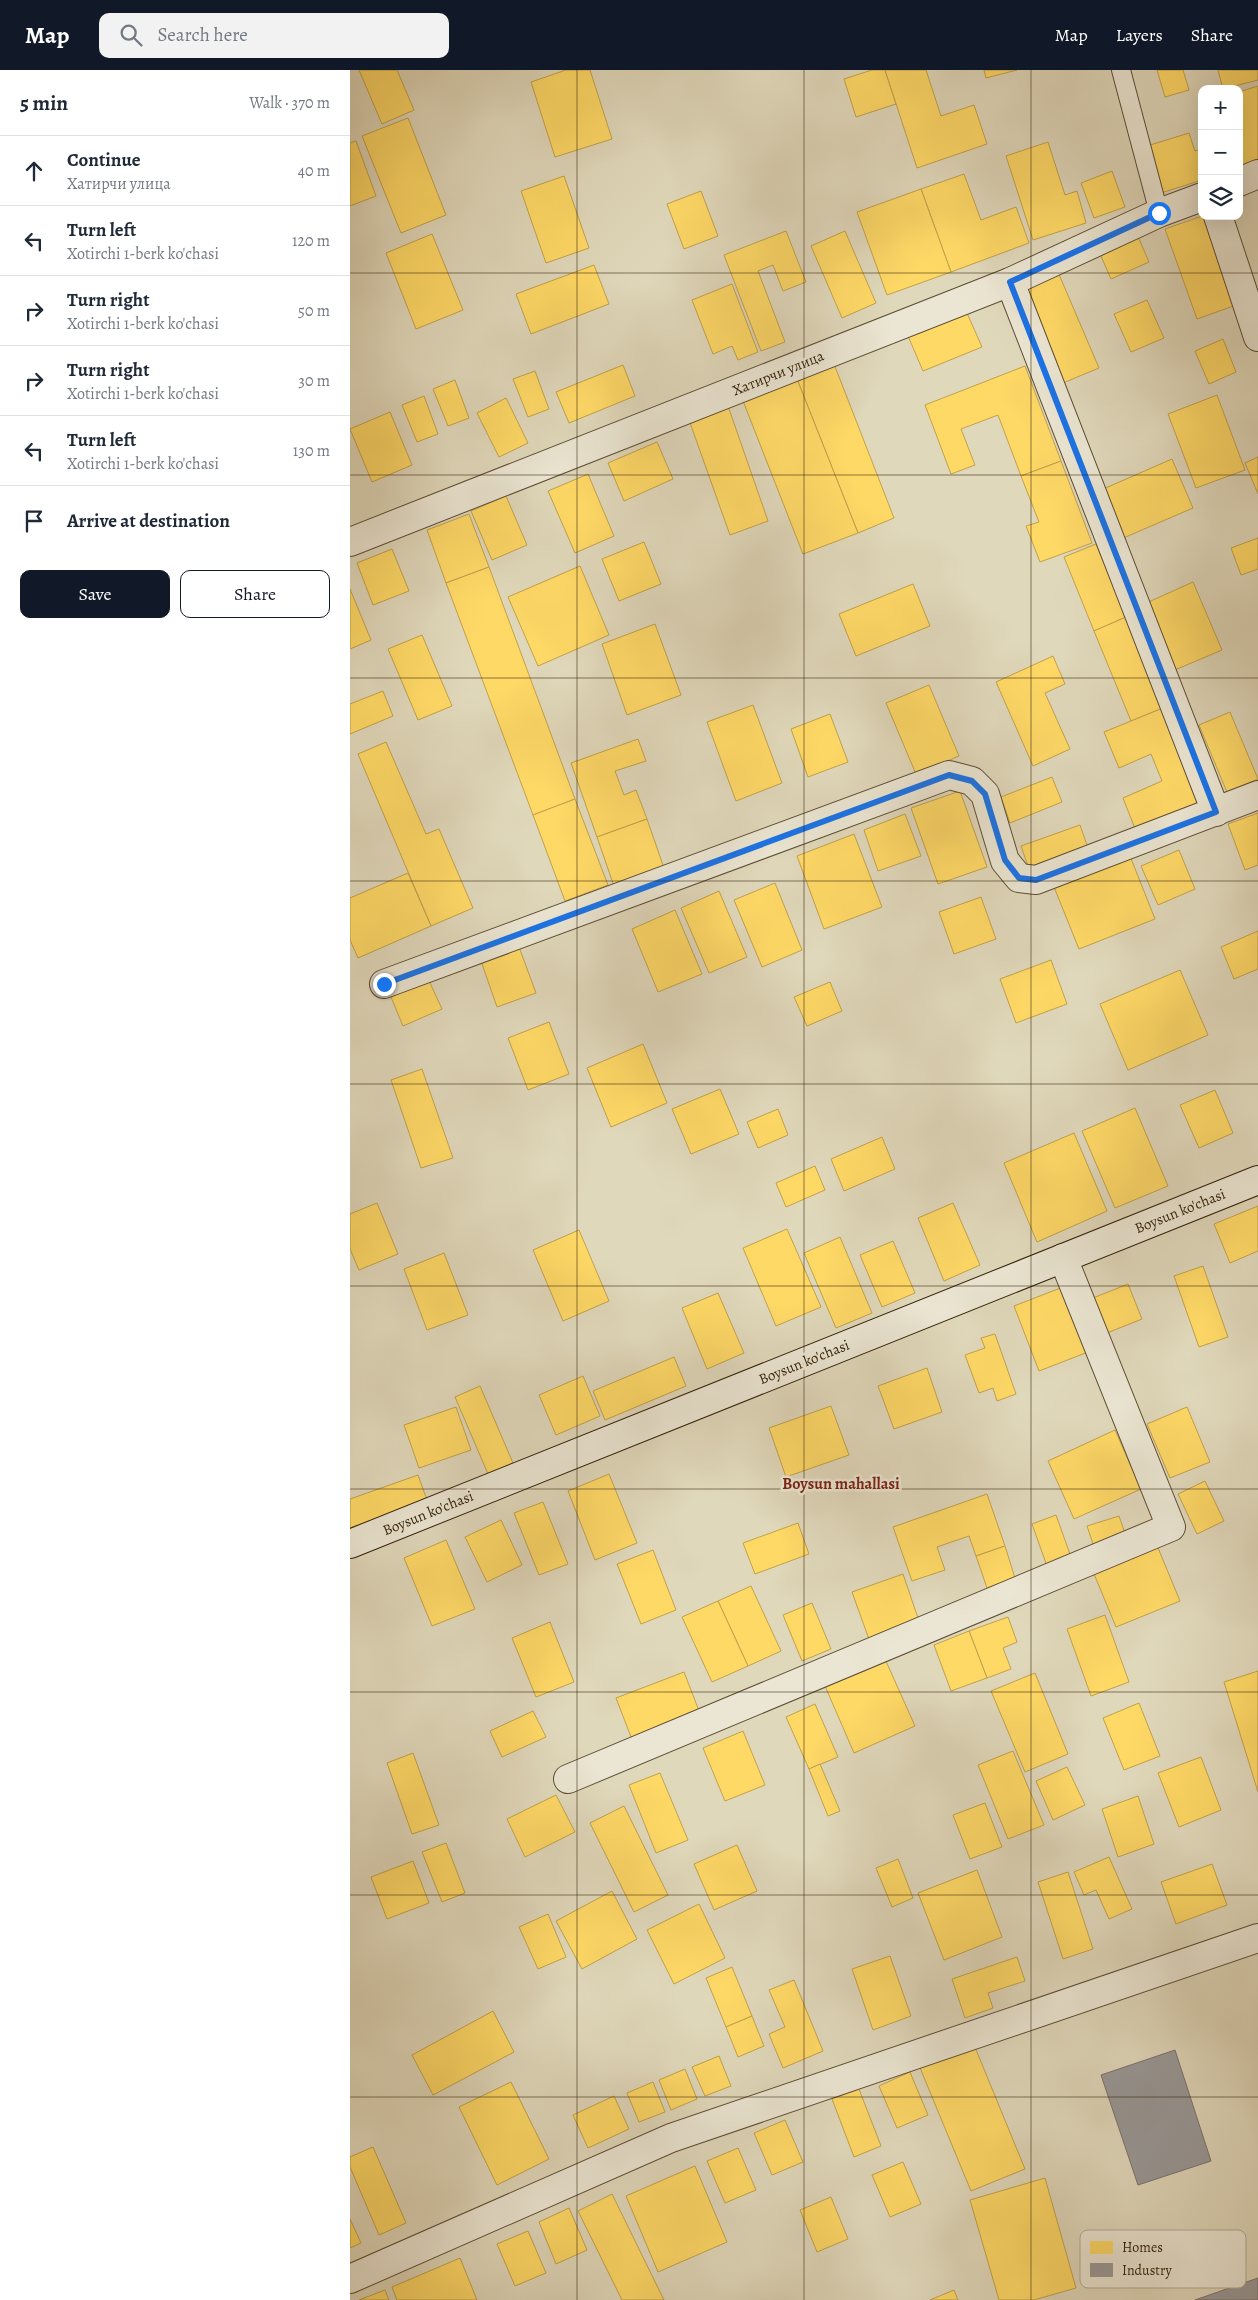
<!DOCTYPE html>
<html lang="en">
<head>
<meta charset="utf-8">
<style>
	:root { --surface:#fff; --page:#f2f2f3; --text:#1f2937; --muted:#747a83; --line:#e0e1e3; --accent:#111827 }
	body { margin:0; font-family:Alegreya,serif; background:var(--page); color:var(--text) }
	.controls { position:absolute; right:15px; top:15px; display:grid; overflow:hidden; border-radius:10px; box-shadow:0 5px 20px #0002 }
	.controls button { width:45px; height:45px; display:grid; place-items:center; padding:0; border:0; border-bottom:1px solid var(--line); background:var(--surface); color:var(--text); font:25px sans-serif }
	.stop { position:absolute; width:15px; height:15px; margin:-11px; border:4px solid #1a73e8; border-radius:50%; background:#fff }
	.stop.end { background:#1a73e8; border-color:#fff; box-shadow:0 1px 5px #0008 }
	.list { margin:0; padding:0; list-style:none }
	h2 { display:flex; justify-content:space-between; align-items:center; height:65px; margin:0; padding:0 20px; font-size:21px }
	h2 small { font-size:16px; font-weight:400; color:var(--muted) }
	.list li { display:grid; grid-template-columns:32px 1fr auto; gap:15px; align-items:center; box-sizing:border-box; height:70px; padding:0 20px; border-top:1px solid var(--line) }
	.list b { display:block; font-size:19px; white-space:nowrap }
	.list p { margin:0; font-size:16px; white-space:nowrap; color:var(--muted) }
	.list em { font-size:16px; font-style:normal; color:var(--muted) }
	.actions { display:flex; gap:10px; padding:15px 20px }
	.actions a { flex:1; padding:11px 0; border:1px solid var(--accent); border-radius:10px; text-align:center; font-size:18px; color:var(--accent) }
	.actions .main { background:var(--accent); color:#fff }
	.icon { flex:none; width:28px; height:28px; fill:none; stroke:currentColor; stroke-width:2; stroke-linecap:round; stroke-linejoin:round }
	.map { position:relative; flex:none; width:908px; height:2230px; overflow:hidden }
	header { display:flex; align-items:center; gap:30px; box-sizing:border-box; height:70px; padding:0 25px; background:var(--accent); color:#fff }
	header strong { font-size:24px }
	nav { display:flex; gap:28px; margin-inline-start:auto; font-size:18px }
	.search { width:350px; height:45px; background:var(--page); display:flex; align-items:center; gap:12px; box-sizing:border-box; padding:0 18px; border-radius:10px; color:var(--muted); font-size:19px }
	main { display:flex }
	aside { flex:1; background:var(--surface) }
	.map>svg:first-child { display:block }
	.homes { fill:#ffd966; stroke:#c1a14a }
	.industry { fill:#999; stroke:#7a746e }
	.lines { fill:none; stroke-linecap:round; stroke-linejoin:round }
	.lane-casing { stroke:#5d4d35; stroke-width:20 }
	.street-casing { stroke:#5d4d35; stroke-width:30 }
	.secondary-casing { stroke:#311f08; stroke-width:30 }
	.lane { stroke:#ebe6d3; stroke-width:18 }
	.street { stroke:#ebe6d3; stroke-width:28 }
	.secondary { stroke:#ebe6d3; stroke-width:28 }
	.route { stroke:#1a73e8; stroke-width:6 }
	.grid { fill:none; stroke:#311f08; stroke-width:1; stroke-opacity:0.55 }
	.labels { text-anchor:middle; stroke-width:5; stroke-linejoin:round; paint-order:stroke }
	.street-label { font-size:15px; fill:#311f08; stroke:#ebe6d3 }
	.neighbourhood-label { font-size:16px; font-weight:bold; fill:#7a1f14; stroke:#ebe6d3 }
	.key { fill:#ebe6d3; stroke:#b3aa96; stroke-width:1 }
	.key-label { font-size:14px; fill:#311f08 }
</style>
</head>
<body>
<header>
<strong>Map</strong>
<div class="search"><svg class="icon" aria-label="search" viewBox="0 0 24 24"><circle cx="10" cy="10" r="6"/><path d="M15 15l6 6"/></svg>Search here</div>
<nav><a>Map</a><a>Layers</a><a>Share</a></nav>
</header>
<main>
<aside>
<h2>5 min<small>Walk · 370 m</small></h2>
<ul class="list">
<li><svg class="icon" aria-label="ahead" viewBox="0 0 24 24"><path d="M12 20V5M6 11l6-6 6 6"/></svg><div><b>Continue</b><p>Хатирчи улица</p></div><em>40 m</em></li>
<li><svg class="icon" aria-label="left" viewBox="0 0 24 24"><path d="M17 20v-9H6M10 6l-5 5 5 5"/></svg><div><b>Turn left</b><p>Xotirchi 1-berk ko'chasi</p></div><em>120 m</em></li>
<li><svg class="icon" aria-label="right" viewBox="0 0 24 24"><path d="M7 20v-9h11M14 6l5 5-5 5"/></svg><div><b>Turn right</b><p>Xotirchi 1-berk ko'chasi</p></div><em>50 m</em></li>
<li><svg class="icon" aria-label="right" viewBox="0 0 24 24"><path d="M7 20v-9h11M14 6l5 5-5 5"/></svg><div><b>Turn right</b><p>Xotirchi 1-berk ko'chasi</p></div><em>30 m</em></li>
<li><svg class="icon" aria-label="left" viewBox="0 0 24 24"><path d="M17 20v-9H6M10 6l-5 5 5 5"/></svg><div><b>Turn left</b><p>Xotirchi 1-berk ko'chasi</p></div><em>130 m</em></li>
<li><svg class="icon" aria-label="arrive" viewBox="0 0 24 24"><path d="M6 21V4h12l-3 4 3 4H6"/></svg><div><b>Arrive at destination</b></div></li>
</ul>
<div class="actions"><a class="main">Save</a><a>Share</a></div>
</aside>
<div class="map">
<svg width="908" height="2230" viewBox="0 0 908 2230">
	<rect width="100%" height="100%" fill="#e0d8bb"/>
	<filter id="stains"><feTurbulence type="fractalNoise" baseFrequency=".004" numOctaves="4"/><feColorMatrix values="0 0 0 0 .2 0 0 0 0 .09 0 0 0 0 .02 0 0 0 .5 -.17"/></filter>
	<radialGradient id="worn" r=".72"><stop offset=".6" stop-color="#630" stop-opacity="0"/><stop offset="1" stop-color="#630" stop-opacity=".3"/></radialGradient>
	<g class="homes">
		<polygon points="9,0 47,0 64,40 32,54"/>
		<polygon points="216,0 240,0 262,69 205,87 181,12"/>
		<polygon points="522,0 535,0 546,34 506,47 494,9"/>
		<polygon points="535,0 576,0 591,46 624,35 637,74 567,98"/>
		<polygon points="634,0 667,0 636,8"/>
		<polygon points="807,0 833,0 839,20 815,27"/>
		<polygon points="868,0 908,0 908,10 873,19"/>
		<polygon points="908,16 908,93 889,99 889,22"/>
		<polygon points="58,48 96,145 51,163 12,66"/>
		<polygon points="839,63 845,81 852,79 852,110 811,123 797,76"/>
		<polygon points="6,71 26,126 0,136 0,73"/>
		<polygon points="698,72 715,125 727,121 736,153 683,170 656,86"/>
		<polygon points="762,101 775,137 744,148 731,113"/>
		<polygon points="614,104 631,150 666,137 679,173 601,202 571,119"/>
		<polygon points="214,106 239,178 196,193 171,121"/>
		<polygon points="571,119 601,202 537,225 507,142"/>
		<polygon points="351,121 368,166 334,179 317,134"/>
		<polygon points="852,146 855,146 886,235 847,249 815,159"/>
		<polygon points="436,161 456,212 433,221 423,195 408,201 435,272 411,281 374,185"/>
		<polygon points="495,161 526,233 492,248 461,176"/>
		<polygon points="786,162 799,192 761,209 748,179"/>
		<polygon points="82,164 113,240 66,259 36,183"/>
		<polygon points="244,195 259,234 181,264 166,224"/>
		<polygon points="708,202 749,298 713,313 672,218"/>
		<polygon points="382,214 408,282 388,290 382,276 363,284 342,230"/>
		<polygon points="797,230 814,268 781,282 764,244"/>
		<polygon points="613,234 632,277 573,301 555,259"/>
		<polygon points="873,269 886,302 859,314 845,281"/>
		<polygon points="484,294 544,448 508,463 447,309"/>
		<polygon points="273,295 285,326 219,353 206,322"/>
		<polygon points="675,296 711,391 671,406 648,345 611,359 625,395 601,404 575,335"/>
		<polygon points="185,301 199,339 178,347 163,309"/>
		<polygon points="447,309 508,463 453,484 393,331"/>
		<polygon points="105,310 119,348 98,356 83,319"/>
		<polygon points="867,325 895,400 846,418 818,344"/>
		<polygon points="74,326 88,364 67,372 52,335"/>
		<polygon points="156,328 178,373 149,387 127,343"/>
		<polygon points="378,336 418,451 380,465 339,350"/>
		<polygon points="40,342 62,395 22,412 0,359"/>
		<polygon points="307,372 323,409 274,431 258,393"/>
		<polygon points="908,387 908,424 895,393"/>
		<polygon points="822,389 843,438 771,469 751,420"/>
		<polygon points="711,391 742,473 690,492 676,456 689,452 671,406"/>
		<polygon points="238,404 264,466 225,483 198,421"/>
		<polygon points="156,426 177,475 142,490 121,441"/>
		<polygon points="119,444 139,497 96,513 77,460"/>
		<polygon points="908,468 908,499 891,505 881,478"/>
		<polygon points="294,472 311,514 269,531 252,489"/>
		<polygon points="746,474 776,547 744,561 714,487"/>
		<polygon points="42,479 59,521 23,535 7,493"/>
		<polygon points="230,496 259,565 188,596 158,527"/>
		<polygon points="139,497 225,729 183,745 96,513"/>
		<polygon points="843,512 872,580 820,602 792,535"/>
		<polygon points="563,514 580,556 506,586 489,544"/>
		<polygon points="0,519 21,570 0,579"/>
		<polygon points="776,547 813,638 781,651 744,561"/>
		<polygon points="305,554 331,625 277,645 252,574"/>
		<polygon points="72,565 102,636 68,650 38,579"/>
		<polygon points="703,586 715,614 695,623 720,679 683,696 646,612"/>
		<polygon points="579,615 609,686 566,704 536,633"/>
		<polygon points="33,621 43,646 0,664 0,634"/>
		<polygon points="403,635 432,713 386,731 357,652"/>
		<polygon points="813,638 852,734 786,761 773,728 812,711 801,684 769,698 754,662"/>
		<polygon points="880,642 908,709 877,722 849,655"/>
		<polygon points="480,644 498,692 458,707 441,659"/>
		<polygon points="288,669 296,691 265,701 274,725 286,720 297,749 247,767 221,693"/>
		<polygon points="36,672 76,764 89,759 123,838 81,856 8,684"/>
		<polygon points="702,707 712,732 660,753 651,727"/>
		<polygon points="610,721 637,797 588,814 561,738"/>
		<polygon points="225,729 258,815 215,831 183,745"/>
		<polygon points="908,743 908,795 895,800 878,754"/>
		<polygon points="555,744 571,786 528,801 514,760"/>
		<polygon points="297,749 316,804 266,822 247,767"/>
		<polygon points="730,755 738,778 679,799 671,776"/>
		<polygon points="504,764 532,837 474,859 447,786"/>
		<polygon points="829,780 845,819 808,835 791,796"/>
		<polygon points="780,786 805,849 729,879 704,817"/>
		<polygon points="58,803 81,856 8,888 0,870 0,828"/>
		<polygon points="425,813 452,880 412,897 384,830"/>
		<polygon points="369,821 397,887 359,903 331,838"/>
		<polygon points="631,827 646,869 604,884 589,842"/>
		<polygon points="325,840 352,904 308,922 282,859"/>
		<polygon points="908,861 908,899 884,909 871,877"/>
		<polygon points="169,877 186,923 147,937 131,891"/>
		<polygon points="701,890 717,934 666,953 650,909"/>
		<polygon points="830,900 858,965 778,1000 750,934"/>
		<polygon points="76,904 92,939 53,956 38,920"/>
		<polygon points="480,912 492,941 457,956 444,927"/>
		<polygon points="199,952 219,1004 178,1020 158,968"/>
		<polygon points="293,974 317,1033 261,1057 237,998"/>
		<polygon points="72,999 103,1088 71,1098 41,1010"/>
		<polygon points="370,1019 389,1064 341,1084 322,1039"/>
		<polygon points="865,1020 883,1063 849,1078 830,1035"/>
		<polygon points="785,1038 818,1116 765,1138 732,1061"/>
		<polygon points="428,1039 438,1065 408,1078 397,1052"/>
		<polygon points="724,1063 757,1141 687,1172 654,1093"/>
		<polygon points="532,1067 545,1099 494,1121 481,1089"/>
		<polygon points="465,1096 475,1120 436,1137 426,1113"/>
		<polygon points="27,1133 48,1184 9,1200 0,1179 0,1144"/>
		<polygon points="603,1133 630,1195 594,1211 568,1148"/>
		<polygon points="908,1136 908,1181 880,1193 864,1154"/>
		<polygon points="437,1159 471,1237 426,1256 393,1178"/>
		<polygon points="229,1160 259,1231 213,1251 183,1180"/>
		<polygon points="490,1167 522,1243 486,1258 454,1183"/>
		<polygon points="543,1171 565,1223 532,1237 510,1185"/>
		<polygon points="94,1183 118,1245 77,1260 54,1199"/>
		<polygon points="853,1196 878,1267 849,1277 824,1206"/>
		<polygon points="778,1214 792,1249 752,1265 738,1230"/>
		<polygon points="713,1217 738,1282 689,1301 664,1236"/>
		<polygon points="368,1223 394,1283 357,1299 332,1238"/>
		<polygon points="645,1264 666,1324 647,1331 643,1318 629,1323 615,1285 635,1278 631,1268"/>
		<polygon points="324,1287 336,1316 255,1350 243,1321"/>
		<polygon points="577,1298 592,1342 544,1359 528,1316"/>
		<polygon points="233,1306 250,1346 206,1365 189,1325"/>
		<polygon points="130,1316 163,1393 138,1404 105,1327"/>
		<polygon points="481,1336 499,1385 436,1407 419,1358"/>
		<polygon points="106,1337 121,1380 69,1398 54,1355"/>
		<polygon points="837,1337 860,1392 820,1408 797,1354"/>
		<polygon points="765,1360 791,1419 724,1449 698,1391"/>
		<polygon points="259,1404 287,1473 245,1490 218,1421"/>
		<polygon points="68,1405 77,1430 0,1458 0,1429"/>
		<polygon points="855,1411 874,1451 847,1464 828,1424"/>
		<polygon points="637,1424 655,1476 626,1486 619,1466 587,1477 595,1500 562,1511 543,1457"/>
		<polygon points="193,1432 218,1494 189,1505 164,1443"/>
		<polygon points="706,1445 721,1487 697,1496 682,1454"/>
		<polygon points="769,1446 777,1469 745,1480 737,1456"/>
		<polygon points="151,1450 172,1495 137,1512 115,1467"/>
		<polygon points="448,1453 459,1484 405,1504 393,1473"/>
		<polygon points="96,1470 125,1539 82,1556 54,1488"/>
		<polygon points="806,1473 830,1531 766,1557 742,1499"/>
		<polygon points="655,1476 665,1508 637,1518 626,1486"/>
		<polygon points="303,1480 326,1540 291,1554 267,1494"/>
		<polygon points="553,1504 570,1554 520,1572 502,1522"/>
		<polygon points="401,1516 431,1581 398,1596 368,1531"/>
		<polygon points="368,1531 398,1596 362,1612 332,1547"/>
		<polygon points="462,1533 481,1579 452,1591 433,1545"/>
		<polygon points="755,1545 779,1612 741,1626 717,1559"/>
		<polygon points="658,1547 667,1572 653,1578 661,1599 637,1608 619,1561"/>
		<polygon points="200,1552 224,1612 186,1627 162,1568"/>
		<polygon points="619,1561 637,1608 601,1621 584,1575"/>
		<polygon points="535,1589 565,1656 504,1683 475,1616"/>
		<polygon points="908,1601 908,1722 874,1612"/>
		<polygon points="334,1602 351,1646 283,1672 266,1628"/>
		<polygon points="685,1603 718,1684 675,1702 641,1621"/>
		<polygon points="789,1633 810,1686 774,1700 753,1648"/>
		<polygon points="465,1634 488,1687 459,1699 436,1647"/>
		<polygon points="183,1641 196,1667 152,1687 140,1661"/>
		<polygon points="393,1661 415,1715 375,1731 353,1678"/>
		<polygon points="663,1681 694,1755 658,1769 628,1695"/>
		<polygon points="63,1683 89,1755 62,1764 37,1693"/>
		<polygon points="851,1687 871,1740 829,1757 808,1703"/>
		<polygon points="470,1694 490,1741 478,1746 459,1699"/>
		<polygon points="717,1697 735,1735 703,1750 686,1711"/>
		<polygon points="310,1703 338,1770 306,1783 279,1715"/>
		<polygon points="206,1725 225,1762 175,1787 157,1749"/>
		<polygon points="788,1726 804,1774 768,1787 752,1739"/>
		<polygon points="635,1733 652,1777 620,1789 603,1745"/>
		<polygon points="274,1736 318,1825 284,1842 240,1753"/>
		<polygon points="96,1773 115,1823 92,1832 72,1782"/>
		<polygon points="387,1775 407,1821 364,1840 344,1794"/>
		<polygon points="759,1787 782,1839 759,1849 746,1820 734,1825 724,1802"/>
		<polygon points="548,1789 563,1828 542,1837 526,1798"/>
		<polygon points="63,1791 79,1833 37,1849 21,1807"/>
		<polygon points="862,1794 877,1835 826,1854 811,1812"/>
		<polygon points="627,1800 652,1867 594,1890 568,1823"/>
		<polygon points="718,1802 743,1879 713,1889 688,1812"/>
		<polygon points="262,1821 287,1869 232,1899 206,1851"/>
		<polygon points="349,1834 375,1888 324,1914 297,1860"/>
		<polygon points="198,1844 216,1887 188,1899 169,1857"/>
		<polygon points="540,1886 561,1946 523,1960 502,1899"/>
		<polygon points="667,1887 675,1911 638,1923 643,1938 615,1948 602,1909"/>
		<polygon points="382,1897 402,1946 376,1957 356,1908"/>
		<polygon points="444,1910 473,1981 433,1998 419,1964 435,1957 419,1920"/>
		<polygon points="143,1941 164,1982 83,2025 62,1985"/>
		<polygon points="402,1946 414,1976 388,1987 376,1957"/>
		<polygon points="622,1970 675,2099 621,2121 568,1993"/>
		<polygon points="369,1986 381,2016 355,2026 342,1997"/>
		<polygon points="335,1999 347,2029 321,2040 309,2010"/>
		<polygon points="560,2002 578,2045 547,2058 529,2016"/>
		<polygon points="161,2012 199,2089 147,2115 109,2037"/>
		<polygon points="303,2012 315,2042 289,2052 277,2023"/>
		<polygon points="509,2019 531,2076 504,2087 482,2029"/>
		<polygon points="264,2026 279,2059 238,2078 223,2045"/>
		<polygon points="435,2050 453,2092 422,2105 404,2063"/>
		<polygon points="23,2077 56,2153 29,2165 0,2097 0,2087"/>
		<polygon points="388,2078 406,2120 375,2133 357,2091"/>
		<polygon points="553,2092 571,2134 540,2147 522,2105"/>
		<polygon points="345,2096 377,2172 308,2202 276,2126"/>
		<polygon points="695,2108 726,2218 684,2230 649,2230 620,2130"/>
		<polygon points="262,2124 314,2230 272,2230 228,2141"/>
		<polygon points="481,2127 498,2169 467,2182 450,2140"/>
		<polygon points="219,2138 237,2180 206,2194 189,2152"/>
		<polygon points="0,2149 11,2173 0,2178"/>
		<polygon points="178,2161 196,2203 165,2216 147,2174"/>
		<polygon points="110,2188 127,2230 47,2230 42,2217"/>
		<polygon points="35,2220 39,2230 9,2230"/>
		<polygon points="604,2220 608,2230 580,2230"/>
	</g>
	<g class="industry">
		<polygon points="825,1980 861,2091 788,2115 751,2005"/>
		<polygon points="908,2208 908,2230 845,2230"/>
	</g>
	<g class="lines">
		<defs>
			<polyline id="lane" points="771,0 809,143"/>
			<g id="street">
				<polyline points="889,112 908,104"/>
				<polyline points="868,146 908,267"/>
				<polyline points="660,212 866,742"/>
				<polyline points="0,472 660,212 809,143 852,127"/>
				<polyline points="34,914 599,705 622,711 635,724 655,791 669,808 686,810 908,725"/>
				<polyline points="218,1709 821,1457 713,1188"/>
				<polyline points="0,2209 321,2068 908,1868"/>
			</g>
			<polyline id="secondary" points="0,1474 908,1110"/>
		</defs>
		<use href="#lane" class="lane-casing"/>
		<use href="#street" class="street-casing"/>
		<use href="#secondary" class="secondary-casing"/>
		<use href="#lane" class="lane"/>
		<use href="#street" class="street"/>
		<use href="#secondary" class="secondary"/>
	</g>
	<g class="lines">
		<polyline class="route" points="34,914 599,705 622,711 635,724 655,790 669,808 686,810 866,742 660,212 809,143"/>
	</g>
	<path class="grid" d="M227 0V2230M454 0V2230M681 0V2230M0 203H908M0 405H908M0 608H908M0 811H908M0 1014H908M0 1216H908M0 1419H908M0 1622H908M0 1825H908M0 2027H908"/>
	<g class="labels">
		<g class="street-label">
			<text transform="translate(428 303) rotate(-22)" y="5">Хатирчи улица</text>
			<text transform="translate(830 1141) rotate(-22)" y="5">Boysun ko'chasi</text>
			<text transform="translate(454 1292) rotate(-22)" y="5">Boysun ko'chasi</text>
			<text transform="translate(78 1443) rotate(-22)" y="5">Boysun ko'chasi</text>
		</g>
		<g class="neighbourhood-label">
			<text x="491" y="1419">Boysun mahallasi</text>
		</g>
	</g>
	<rect x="730" y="2160" width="166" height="58" rx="8" class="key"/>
	<rect x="740" y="2171" width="23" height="13" fill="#ffd966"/>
	<rect x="740" y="2193" width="23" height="14" fill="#999"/>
	<g class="key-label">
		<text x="772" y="2182">Homes</text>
		<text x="772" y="2205">Industry</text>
	</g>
	<rect width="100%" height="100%" filter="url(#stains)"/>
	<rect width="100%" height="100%" fill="url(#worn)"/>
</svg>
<div class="controls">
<button>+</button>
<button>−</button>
<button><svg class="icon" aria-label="layers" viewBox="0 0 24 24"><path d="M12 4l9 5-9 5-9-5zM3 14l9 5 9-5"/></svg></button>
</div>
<div class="stop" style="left:809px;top:143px"></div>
<div class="stop end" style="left:34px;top:914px"></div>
</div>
</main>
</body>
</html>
